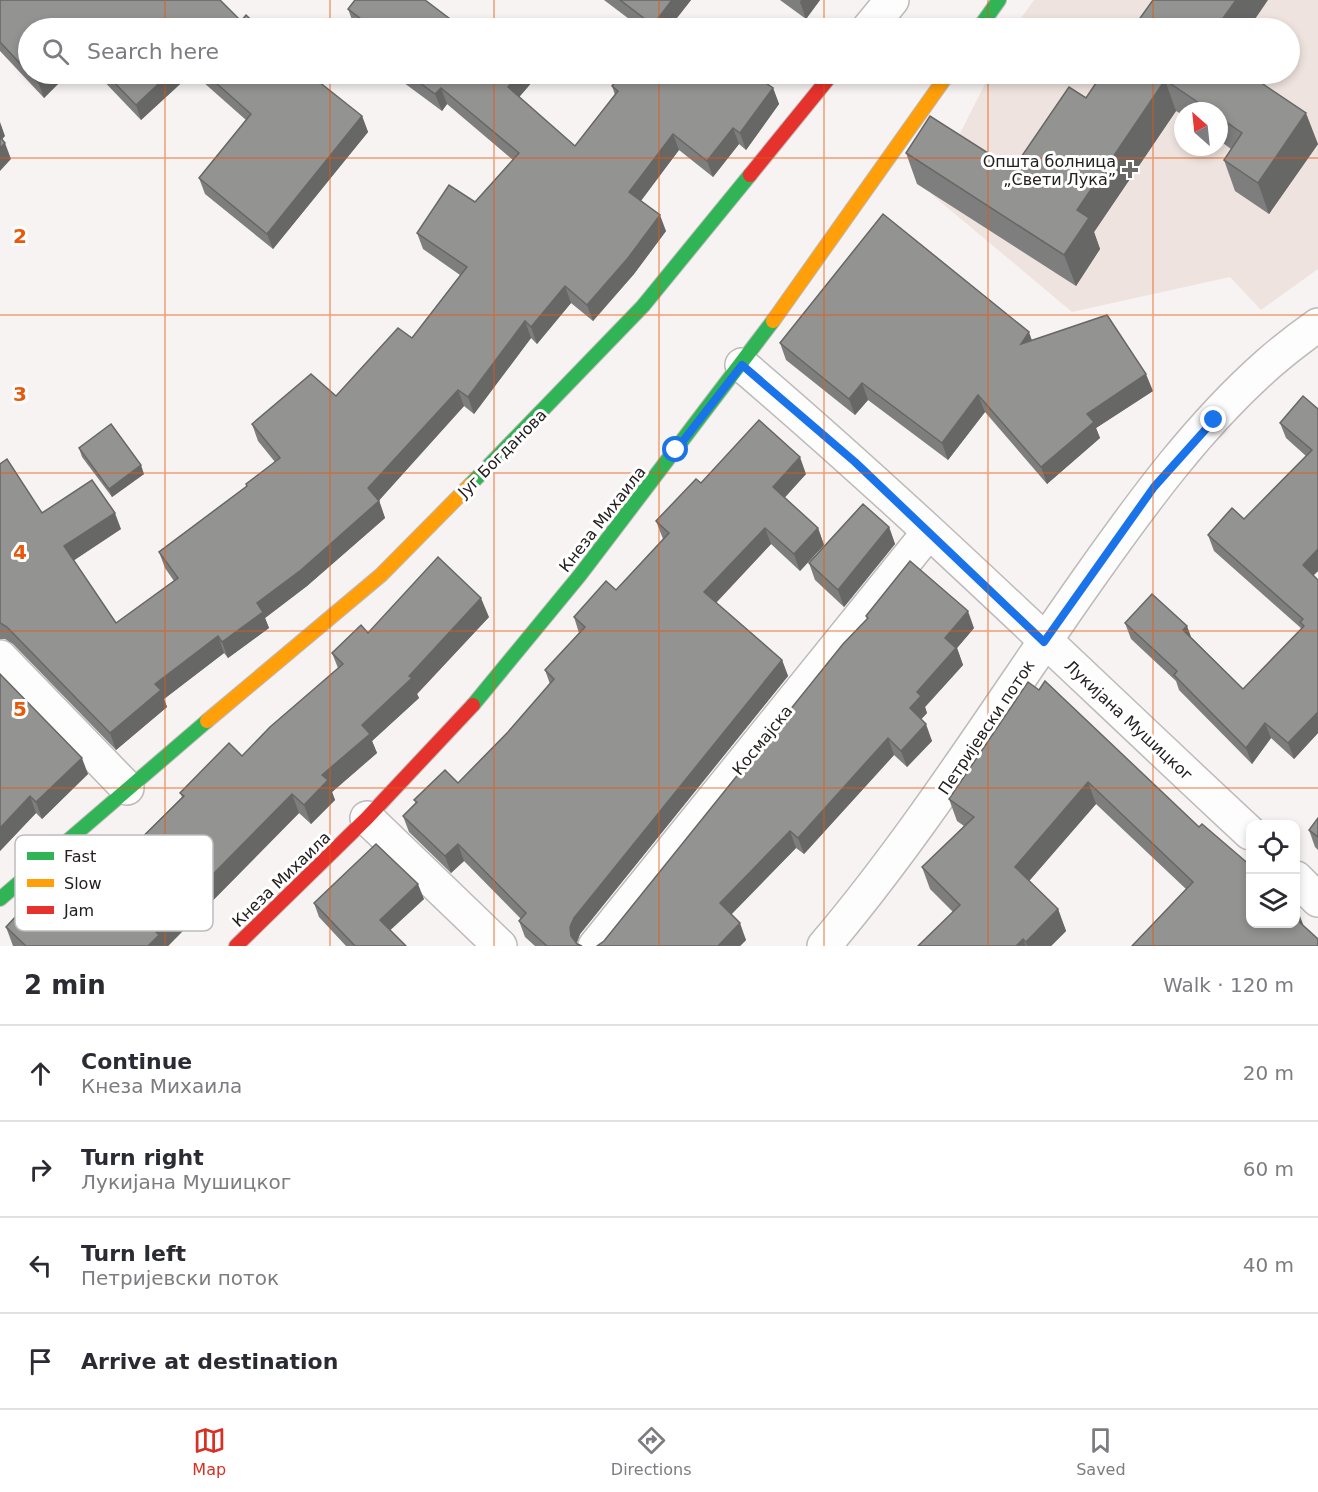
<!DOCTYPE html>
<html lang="en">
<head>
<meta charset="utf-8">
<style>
	:root { --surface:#fff; --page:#f7f7f7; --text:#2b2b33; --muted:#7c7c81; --line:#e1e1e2; --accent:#d93025 }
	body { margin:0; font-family:"DejaVu Sans",sans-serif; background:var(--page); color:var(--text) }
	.controls { position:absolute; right:18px; bottom:18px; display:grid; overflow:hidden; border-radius:12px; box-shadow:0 3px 9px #0003 }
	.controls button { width:54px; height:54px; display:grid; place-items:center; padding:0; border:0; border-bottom:2px solid var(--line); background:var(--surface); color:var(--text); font:30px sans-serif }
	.compass { position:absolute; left:1174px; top:102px; width:54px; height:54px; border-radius:50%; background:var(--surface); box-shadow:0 3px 9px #0003; rotate:333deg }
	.stop { position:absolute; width:18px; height:18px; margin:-14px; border:4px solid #1a73e8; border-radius:50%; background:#fff }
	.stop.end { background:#1a73e8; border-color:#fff; box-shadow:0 2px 6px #0008 }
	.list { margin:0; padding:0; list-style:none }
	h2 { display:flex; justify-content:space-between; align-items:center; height:78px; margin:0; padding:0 24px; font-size:26px }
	h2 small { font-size:20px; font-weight:400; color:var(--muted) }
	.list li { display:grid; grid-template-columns:39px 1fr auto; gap:18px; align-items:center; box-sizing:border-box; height:96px; padding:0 24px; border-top:2px solid var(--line) }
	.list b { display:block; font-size:22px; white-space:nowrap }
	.list p { margin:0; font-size:20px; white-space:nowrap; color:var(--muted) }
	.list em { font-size:20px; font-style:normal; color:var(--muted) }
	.icon { flex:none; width:33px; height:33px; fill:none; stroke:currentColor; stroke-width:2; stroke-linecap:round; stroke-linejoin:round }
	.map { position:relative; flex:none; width:1318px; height:946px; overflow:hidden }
	.search { position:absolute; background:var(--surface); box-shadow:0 3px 9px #0003; left:18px; right:18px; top:18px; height:66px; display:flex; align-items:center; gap:15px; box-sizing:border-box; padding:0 21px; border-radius:33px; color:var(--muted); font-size:22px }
	.sheet { height:462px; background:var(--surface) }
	nav { display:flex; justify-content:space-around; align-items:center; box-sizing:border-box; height:84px; border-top:2px solid var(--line); background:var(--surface); font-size:16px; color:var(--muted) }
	nav a { display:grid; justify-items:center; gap:3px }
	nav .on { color:var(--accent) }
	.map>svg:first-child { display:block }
	.built { fill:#eee3df; fill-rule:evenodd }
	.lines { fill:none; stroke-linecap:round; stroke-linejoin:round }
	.street-casing { stroke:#bdbab9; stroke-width:36 }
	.fast-casing { stroke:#bdbab9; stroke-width:16 }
	.slow-casing { stroke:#bdbab9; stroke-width:16 }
	.jam-casing { stroke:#bdbab9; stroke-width:16 }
	.street { stroke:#fefdfd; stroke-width:33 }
	.fast { stroke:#30b455; stroke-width:14 }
	.slow { stroke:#ff9f0a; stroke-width:14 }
	.jam { stroke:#e5322d; stroke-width:14 }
	.wall { fill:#7e7e7e }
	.shaded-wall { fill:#676766 }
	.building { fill:#939392; stroke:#676766; stroke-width:1.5 }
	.route { stroke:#1a73e8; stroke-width:8 }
	.grid { fill:none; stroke:#e8590c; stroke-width:1.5; stroke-opacity:0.55 }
	.poi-dot { fill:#6d6a69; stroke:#fff; stroke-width:2 }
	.labels { text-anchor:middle; stroke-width:6; stroke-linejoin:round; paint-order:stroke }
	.poi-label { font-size:16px; fill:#23201f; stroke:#fff; text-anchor:end }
	.street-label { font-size:16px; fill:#23201f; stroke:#fff }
	.key { fill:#fff; stroke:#bdbcbc; stroke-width:1.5 }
	.key-label { font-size:16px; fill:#23201f }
	.grid-label { font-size:20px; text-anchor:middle; font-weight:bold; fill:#e8590c; stroke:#fff; stroke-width:6; stroke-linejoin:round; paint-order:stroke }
</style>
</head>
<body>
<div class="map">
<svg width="1318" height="946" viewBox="0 0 1318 946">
	<rect width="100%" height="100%" fill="#f7f3f2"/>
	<path class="built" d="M1034 0H1318V269L1261 310 1230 277 1072 312 930 193 990 74H1290V28H1014ZM1183 111H1219V147H1183Z"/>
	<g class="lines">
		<defs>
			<g id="street">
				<polyline points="869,28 892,0"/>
				<path d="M742 365C917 514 1081 676 1250 833"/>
				<polyline points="0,657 127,788"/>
				<polyline points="367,818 500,946"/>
				<polyline points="1296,878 1318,900"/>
				<polyline points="595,946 928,533"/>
				<path d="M824 946C923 829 1003 699 1091 575 1144 500 1199 425 1268 364 1284 350 1301 337 1318 325"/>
			</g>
			<g id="fast">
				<polyline points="979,28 999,0"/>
				<polyline points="470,485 643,306 750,175"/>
				<polyline points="473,705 580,575 773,321"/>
				<polyline points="0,899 207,721"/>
			</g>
			<g id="slow">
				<polyline points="773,321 948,74"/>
				<polyline points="207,721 381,575 470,485"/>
			</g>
			<g id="jam">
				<polyline points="750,175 832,74"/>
				<polyline points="236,946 367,818 473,705"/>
			</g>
		</defs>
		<use href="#street" class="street-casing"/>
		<use href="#fast" class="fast-casing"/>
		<use href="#slow" class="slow-casing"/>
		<use href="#jam" class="jam-casing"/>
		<use href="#street" class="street"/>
		<use href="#fast" class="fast"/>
		<use href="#slow" class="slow"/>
		<use href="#jam" class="jam"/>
	</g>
	<g class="wall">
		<polygon points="0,0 241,21 260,28 28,28 28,74 68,74 44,98 0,51"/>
		<polygon points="604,0 691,0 669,28 641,28"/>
		<polygon points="780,0 820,0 806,19"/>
		<polygon points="348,9 462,28 358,28 354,25"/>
		<polygon points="97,74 191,74 141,120"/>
		<polygon points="194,74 309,74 362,116 368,132 273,249 205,194 199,178 246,120"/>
		<polygon points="392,74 539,74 519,97 575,146 615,95 612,86 718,76 773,88 779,104 746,150 739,144 713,177 679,150 640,201 666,231 634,274 593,321 571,303 537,344 531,338 474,414 464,406 379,500 385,518 307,586 265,618 269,628 228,658 224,653 164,699 167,707 116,750 13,644 5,639 0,639 0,464 42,513 121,529 74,560 116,623 174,581 165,568 159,552 246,487 246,484 275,462 258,441 252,424 336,396 412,338 460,275 423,249 417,233 475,202 513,160 447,104 442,111"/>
		<polygon points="1102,74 1248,74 1318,144 1269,214 1235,191 1224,160 1231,149 1219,140 1219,111 1183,111 1183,115 1176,111 1094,232 1100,249 1076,286 917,184 906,153 1013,169 1086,98"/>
		<polygon points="1032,340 1153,391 1096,428 1100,438 1047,484 985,412 948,460 868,400 855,415 786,360 780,343"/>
		<polygon points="1318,409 1318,571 1313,575 1318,580 1318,733 1294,759 1271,738 1252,764 1179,690 1176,681 1131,639 1125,623 1192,638 1243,689 1302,629 1214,551 1208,535 1244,519 1306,456 1286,438 1280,423"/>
		<polygon points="79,448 144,474 112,497 82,457"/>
		<polygon points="806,474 784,498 818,528 824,545 800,571 771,544 716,603 782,660 788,676 580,934 577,943 582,946 535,946 525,937 519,921 521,919 464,861 451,873 409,832 403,816 416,804 414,800 458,783 508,732 550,684 545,670 579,633 574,617 616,590 663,539 656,521 701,483"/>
		<polygon points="889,527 895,544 844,607 815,580 809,563"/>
		<polygon points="866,616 974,628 957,648 963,665 925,707 927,713 921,719 932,741 907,767 894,755 804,854 796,848 731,914 746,940 740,946 597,946 604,941 867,619"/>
		<polygon points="489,617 417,694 419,698 372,741 377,753 332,792 335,800 311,824 299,813 168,946 13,946 6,927 101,878 182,797 180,793 242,756 338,668 332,653 368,633"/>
		<polygon points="0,674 88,774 42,819 36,813 0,851"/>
		<polygon points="1028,682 1199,827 1251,866 1186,889 1096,804 1029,881 1058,909 1066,931 1051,946 918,946 953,912 930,889 922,867 964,826 957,821 949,799"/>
		<polygon points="1318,818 1318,850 1315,847 1309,830"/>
		<polygon points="424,899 390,930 406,946 346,946 319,917 314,903"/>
	</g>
	<g class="shaded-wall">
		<polygon points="672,0 691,0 669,28 654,28 653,25"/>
		<polygon points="801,0 820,0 806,19 800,2"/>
		<polygon points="1236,0 1268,0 1249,28 1216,28"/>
		<polygon points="47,74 68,74 44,98 38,82"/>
		<polygon points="169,74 191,74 141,120 136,105"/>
		<polygon points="519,74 539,74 514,103 508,87"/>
		<polygon points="1165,80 1176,111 1094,232 1100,249 1076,286 1064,255 1077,210"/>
		<polygon points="441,88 447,104 442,111 435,94"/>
		<polygon points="773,88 779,104 746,150 740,133"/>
		<polygon points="1306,113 1318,144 1269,214 1258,183"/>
		<polygon points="362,116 368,132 273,249 267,234"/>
		<polygon points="0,122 5,136 0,142"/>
		<polygon points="733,128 739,144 713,177 707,161"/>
		<polygon points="673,134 679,150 635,209 629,192"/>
		<polygon points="5,143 11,159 0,171 0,148"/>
		<polygon points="660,215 666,231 634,274 593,321 587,305"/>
		<polygon points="565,286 571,303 537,344 531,327"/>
		<polygon points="525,321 531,338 474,414 468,397"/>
		<polygon points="1029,332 1035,349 1021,344"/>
		<polygon points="1146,374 1153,391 1096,428 1100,438 1047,484 1041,467 1087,414"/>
		<polygon points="862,383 868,400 855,415 849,399"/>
		<polygon points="458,390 464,406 375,505 368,488"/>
		<polygon points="978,395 985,412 948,460 942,443"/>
		<polygon points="800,457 806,474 779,504 773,487"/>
		<polygon points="141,465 144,474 112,497 109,489"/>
		<polygon points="379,501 385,518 307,586 265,618 269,628 228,658 222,642 257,603"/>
		<polygon points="115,513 121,529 70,563 64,546"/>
		<polygon points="889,527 895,544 844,607 838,590"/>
		<polygon points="765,528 771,544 710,609 704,592"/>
		<polygon points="818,528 824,545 800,571 794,554"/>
		<polygon points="1318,549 1318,571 1309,580 1303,565"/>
		<polygon points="481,598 489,617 417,694 419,698 372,741 377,753 332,792 335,800 311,824 304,805 322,775 362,725"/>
		<polygon points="968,611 974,628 957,648 963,665 925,707 927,713 916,725 910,708 945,638"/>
		<polygon points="1187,626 1193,642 1183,630"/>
		<polygon points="218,636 224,653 164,699 167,707 116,750 110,733 155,684"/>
		<polygon points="782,660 788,676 580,934 576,944 571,936 570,927 574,918"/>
		<polygon points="1317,713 1318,717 1318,733 1294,759 1288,743"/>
		<polygon points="1265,723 1271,738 1252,764 1246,748"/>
		<polygon points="926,724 932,741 907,767 901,751"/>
		<polygon points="888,738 894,755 804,854 798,838"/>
		<polygon points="82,758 88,774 42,819 36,802"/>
		<polygon points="1088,782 1096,804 1023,888 1015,867"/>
		<polygon points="292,794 299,813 168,946 148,946 156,932"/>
		<polygon points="30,796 36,813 0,851 0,828"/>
		<polygon points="790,831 796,848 726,920 720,903"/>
		<polygon points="458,844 464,861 451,873 445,856"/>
		<polygon points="418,884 424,899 385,935 380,920"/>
		<polygon points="1296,905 1304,927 1296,924"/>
		<polygon points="1058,909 1066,931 1051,946 1027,946 1026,942"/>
		<polygon points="740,923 746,940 740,946 718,946"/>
		<polygon points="1023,939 1026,946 1016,946"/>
	</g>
	<g class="building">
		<polygon points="0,0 220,0 241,21 246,15 260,28 28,28 28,72 0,42"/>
		<polygon points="355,0 425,0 462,28 373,28 348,9"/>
		<polygon points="620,0 672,0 653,25"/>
		<polygon points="1153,0 1236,0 1216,28 1133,28"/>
		<polygon points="30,74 47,74 38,82"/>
		<polygon points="106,74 169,74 136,105"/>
		<polygon points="206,74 309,74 362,116 267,234 199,178 251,114"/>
		<polygon points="408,74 519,74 508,87 575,146 618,91 612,86 622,74 716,74 718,76 720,74 753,74 773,88 740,133 733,128 707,161 673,134 629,192 660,215 628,258 587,305 565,286 531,327 525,321 468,397 458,390 368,488 379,501 301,570 257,603 263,612 222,642 218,636 155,684 161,690 110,733 7,627 0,623 0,464 7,459 42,513 92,480 115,513 64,546 116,623 178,578 159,552 247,486 246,484 280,458 252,424 311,374 336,396 398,328 412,338 467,267 417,233 449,185 475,202 519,153 441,88 435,94"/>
		<polygon points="1102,74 1248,74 1306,113 1258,183 1224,160 1242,133 1219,117 1219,111 1211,111 1165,80 1077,210 1089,218 1064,255 906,153 930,116 1013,169 1069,87 1086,98"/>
		<polygon points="0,137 5,143 0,148"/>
		<polygon points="883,214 1029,332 1021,344 1107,315 1146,374 1087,414 1094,422 1041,467 978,395 942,443 862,383 849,399 780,343"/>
		<polygon points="1303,396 1318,409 1318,549 1303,565 1318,580 1318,714 1317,713 1288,743 1265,723 1246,748 1174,675 1177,671 1125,623 1152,594 1187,626 1183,630 1243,689 1304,626 1300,622 1303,619 1208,535 1232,508 1244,519 1312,450 1280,423"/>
		<polygon points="759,420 800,457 773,487 818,528 794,554 765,528 704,592 782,660 574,918 570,927 571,936 577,944 582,946 547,946 519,921 526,913 458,844 445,856 403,816 417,802 414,800 445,770 458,783 508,732 554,679 545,670 585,627 574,617 606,581 616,590 669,533 656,521 696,479 701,483"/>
		<polygon points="111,424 141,465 109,489 79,448"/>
		<polygon points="863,504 889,527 838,590 809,563"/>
		<polygon points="438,557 481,598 409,676 412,678 362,725 370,734 322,775 328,780 304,805 292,794 156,932 159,935 148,946 26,946 6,927 75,852 101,878 184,796 180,793 229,743 242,756 270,727 343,664 332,653 361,625 368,633"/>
		<polygon points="910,561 968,611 945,638 956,648 917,692 921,696 910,708 926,724 901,751 888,738 798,838 790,831 720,903 740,923 718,946 597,946 604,941 843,644 868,618 866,616"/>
		<polygon points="0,674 82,758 36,802 30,796 0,828"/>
		<polygon points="1045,681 1199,827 1202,824 1251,866 1251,924 1296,924 1296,919 1318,939 1318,946 1132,946 1193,882 1088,782 1015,867 1058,909 1026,942 1023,939 1016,946 918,946 960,905 922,867 974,817 949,799 1028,682 1039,690"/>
		<polygon points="1318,818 1318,837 1309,830"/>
		<polygon points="376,844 418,884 380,920 406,946 355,946 314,903"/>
	</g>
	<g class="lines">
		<polyline class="route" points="676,450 742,365 855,462 1044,642 1154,487 1214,420"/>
	</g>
	<path class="grid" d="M165 0V28M330 0V28M494 0V28M659 0V28M824 0V28M988 0V28M1153 0V28M165 74V946M330 74V946M494 74V946M659 74V946M824 74V946M988 74V946M1153 74V946M0 158H1318M0 315H1318M0 473H1318M0 631H1318M0 788H1318"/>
	<path class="poi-dot" d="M1127 161h6v6h6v6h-6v6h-6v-6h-6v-6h6z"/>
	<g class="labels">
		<g class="poi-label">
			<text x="1116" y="167">Општа болница<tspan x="1116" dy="18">„Свети Лука”</tspan></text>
		</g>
		<g class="street-label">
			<text transform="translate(502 453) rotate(-45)" y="6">Југ Богданова</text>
			<text transform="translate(602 519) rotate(-52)" y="6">Кнеза Михаила</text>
			<text transform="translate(1129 720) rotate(43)" y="6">Лукијана Мушицког</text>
			<text transform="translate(986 727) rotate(-56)" y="6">Петријевски поток</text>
			<text transform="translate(762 740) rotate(-51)" y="6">Космајска</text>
			<text transform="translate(281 879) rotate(-44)" y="6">Кнеза Михаила</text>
		</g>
	</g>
	<rect x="15" y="835" width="198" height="96" rx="9" class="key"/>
	<rect x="27" y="852" width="27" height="8" fill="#30b455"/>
	<rect x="27" y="879" width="27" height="8" fill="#ff9f0a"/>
	<rect x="27" y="906" width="27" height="8" fill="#e5322d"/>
	<g class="key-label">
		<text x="64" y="862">Fast</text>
		<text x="64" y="889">Slow</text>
		<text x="64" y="916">Jam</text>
	</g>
	<g class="grid-label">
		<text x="20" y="243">2</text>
		<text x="20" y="401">3</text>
		<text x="20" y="559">4</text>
		<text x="20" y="716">5</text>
	</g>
</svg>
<div class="controls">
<button><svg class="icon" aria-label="locate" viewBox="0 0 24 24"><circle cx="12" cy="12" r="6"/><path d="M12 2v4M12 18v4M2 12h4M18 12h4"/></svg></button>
<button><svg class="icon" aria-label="layers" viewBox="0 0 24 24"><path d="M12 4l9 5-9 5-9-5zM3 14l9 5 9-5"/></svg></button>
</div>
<svg class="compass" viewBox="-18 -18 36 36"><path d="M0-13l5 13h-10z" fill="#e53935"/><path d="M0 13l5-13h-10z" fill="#7c7c81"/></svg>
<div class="stop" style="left:676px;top:450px"></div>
<div class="stop end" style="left:1214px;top:420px"></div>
<div class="search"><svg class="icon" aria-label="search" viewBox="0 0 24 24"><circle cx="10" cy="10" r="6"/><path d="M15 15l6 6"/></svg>Search here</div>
</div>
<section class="sheet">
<h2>2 min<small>Walk · 120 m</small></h2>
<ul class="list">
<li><svg class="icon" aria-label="ahead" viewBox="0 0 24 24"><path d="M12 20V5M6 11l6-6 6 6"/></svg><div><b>Continue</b><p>Кнеза Михаила</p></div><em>20 m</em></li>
<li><svg class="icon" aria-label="right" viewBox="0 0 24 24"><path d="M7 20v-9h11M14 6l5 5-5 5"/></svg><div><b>Turn right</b><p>Лукијана Мушицког</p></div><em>60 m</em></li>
<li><svg class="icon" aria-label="left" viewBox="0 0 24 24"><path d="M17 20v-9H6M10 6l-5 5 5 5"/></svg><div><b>Turn left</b><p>Петријевски поток</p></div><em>40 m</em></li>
<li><svg class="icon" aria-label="arrive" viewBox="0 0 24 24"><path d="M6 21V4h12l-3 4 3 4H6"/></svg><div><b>Arrive at destination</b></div></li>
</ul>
</section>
<nav>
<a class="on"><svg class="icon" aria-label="map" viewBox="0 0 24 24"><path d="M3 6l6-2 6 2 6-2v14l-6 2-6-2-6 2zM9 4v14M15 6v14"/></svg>Map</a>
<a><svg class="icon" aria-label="directions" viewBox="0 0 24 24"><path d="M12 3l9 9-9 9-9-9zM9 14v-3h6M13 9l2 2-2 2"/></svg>Directions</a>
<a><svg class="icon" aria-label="saved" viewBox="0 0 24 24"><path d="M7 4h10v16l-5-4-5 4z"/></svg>Saved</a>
</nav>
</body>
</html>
